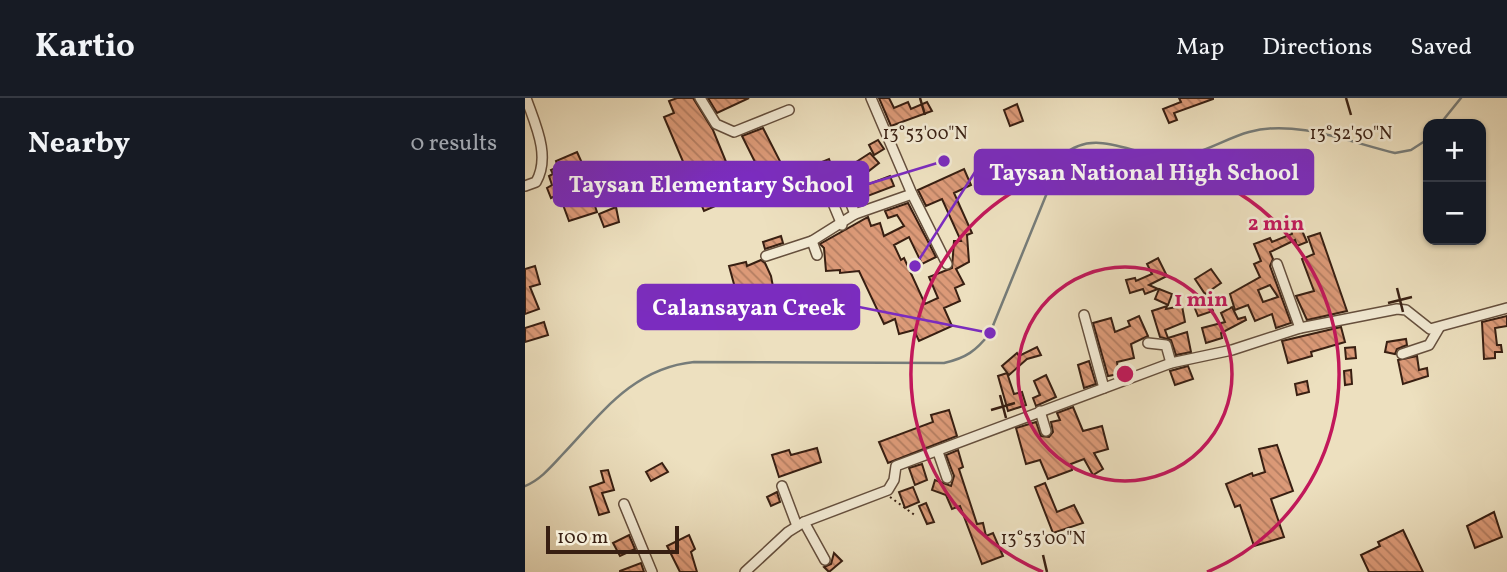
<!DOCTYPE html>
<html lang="en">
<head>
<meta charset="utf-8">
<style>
	:root { --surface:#171b24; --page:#20242c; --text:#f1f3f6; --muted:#9ea1a6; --line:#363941 }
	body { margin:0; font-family:Vollkorn,serif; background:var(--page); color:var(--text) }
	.controls { position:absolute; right:21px; top:21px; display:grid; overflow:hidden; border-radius:14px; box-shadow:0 2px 5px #0004 }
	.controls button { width:63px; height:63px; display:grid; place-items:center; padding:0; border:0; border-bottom:2px solid var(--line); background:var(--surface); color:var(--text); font:35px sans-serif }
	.scale { position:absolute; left:21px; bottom:18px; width:133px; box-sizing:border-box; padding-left:7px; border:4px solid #381f12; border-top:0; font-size:19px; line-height:24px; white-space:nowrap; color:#381f12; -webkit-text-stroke:5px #f3ebd5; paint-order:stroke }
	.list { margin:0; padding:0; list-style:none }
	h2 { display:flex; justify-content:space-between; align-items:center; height:91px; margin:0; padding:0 28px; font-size:30px }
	h2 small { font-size:23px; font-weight:400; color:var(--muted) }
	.map { position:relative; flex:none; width:982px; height:474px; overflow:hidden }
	header { display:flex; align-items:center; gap:42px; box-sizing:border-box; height:98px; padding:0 35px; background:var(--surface); border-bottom:2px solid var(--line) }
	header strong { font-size:33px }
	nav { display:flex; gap:38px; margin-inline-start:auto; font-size:24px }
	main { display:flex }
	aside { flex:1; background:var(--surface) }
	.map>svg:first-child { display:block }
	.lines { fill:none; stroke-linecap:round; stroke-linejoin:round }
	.stream { stroke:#767c79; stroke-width:2.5 }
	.building { fill:url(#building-back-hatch); stroke:#381f12; stroke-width:2; fill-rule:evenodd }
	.minor-casing { stroke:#654f3d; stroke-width:12 }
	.path { stroke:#381f12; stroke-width:2; stroke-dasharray:2 3.5; stroke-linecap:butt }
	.minor { stroke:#f3ebd5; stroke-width:9 }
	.ticks { fill:none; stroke:#381f12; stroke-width:2.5 }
	.ring { fill:none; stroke:#c2185b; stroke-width:3.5 }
	.ticks-label { font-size:18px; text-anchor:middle; fill:#381f12; stroke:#f3ebd5; stroke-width:5; stroke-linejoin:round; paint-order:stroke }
	.centre { fill:#c2185b; stroke:#f3ebd5; stroke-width:3.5 }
	.ring-label { font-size:21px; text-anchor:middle; font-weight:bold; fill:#c2185b; stroke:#f3ebd5; stroke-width:5; stroke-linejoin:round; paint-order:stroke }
	.leader { fill:none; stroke:#7b2cbf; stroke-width:2.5 }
	.callout-dot { fill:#7b2cbf; stroke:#f3ebd5; stroke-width:2.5 }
	.callout { fill:#7b2cbf; stroke:#7b2cbf; stroke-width:2.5 }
	.callout-label { font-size:23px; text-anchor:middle; font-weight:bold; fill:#fff }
</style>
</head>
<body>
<header>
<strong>Kartio</strong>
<nav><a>Map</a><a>Directions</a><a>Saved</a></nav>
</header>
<main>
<aside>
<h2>Nearby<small>0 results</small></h2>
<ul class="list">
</ul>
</aside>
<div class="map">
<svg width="982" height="474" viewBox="0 0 982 474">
	<defs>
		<pattern id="building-back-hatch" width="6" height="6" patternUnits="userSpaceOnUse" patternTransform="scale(1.75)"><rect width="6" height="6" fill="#dc9a78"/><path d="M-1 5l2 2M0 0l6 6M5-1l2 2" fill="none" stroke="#b37d61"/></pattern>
	</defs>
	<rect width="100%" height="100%" fill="#ede0bf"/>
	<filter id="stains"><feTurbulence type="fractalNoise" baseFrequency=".00286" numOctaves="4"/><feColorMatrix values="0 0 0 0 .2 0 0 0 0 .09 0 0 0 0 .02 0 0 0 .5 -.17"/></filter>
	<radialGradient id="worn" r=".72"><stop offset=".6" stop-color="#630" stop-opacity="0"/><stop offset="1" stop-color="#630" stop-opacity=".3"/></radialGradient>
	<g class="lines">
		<g class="stream">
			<polyline points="915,26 936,0"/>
			<path d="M0 388C15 382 26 369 37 357 76 316 108 270 169 264L419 265C441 260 451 253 465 235L537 58C569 29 604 56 642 59 670 61 698 41 724 34 770 21 824 44 870 55L886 52 903 41"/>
		</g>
	</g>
	<g class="building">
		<polygon points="152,0 168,0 188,32 206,76 194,80 204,102 179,113 139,19 149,15 144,3"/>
		<polygon points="183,0 224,0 192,15"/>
		<polygon points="354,0 364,0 369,10 383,4 386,11 402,4 407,13 366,28"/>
		<polygon points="654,0 688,0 688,1 649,15 652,22 644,25 638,11 656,4"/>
		<polygon points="492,6 498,23 485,28 479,12"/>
		<polygon points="238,30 260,73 217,94 212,82 234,72 217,38"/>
		<polygon points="353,42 359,51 349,57 344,47"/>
		<polygon points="52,54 61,74 71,69 75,79 62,84 72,114 44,123 34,96 26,100 22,90 27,87 24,78 28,76 26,72 33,69 31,63"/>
		<polygon points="345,55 354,65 326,87 323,82 317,81 332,73 328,66"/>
		<polygon points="304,61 311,79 293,86 287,68"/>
		<polygon points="439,71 446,87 429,95 447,135 442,137 444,164 431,171 439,186 430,190 435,203 419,210 427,228 394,243 389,232 374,236 370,221 359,226 334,173 315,175 315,172 301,173 299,150 295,146 343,119 346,128 355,125 359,138 379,128 372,117 363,120 360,113 383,105 411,159 397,166 384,139 369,147 376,162 379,160 400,206 413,200 404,179 427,170 429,143 436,143 417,101 401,108 393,92"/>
		<polygon points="365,78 369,88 332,102 328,92"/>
		<polygon points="91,109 94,124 79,129 74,116"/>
		<path d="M775 128 782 144 772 148 770 142 745 154 748 161 745 168 766 225 751 230 747 216 730 223 723 207 710 212 705 196 735 179 729 166 736 163 729 146 745 140 747 144 767 136 766 131ZM745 187 753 199 738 204 733 192Z"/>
		<polygon points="795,135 822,213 782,222 771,198 789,193 777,161 789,156 783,139"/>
		<polygon points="256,138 258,145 240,151 238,144"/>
		<polygon points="633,160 642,178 624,187 633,191 620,196 618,191 605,195 601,182 610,180 611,183 627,176 622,166"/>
		<polygon points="236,162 240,165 246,178 252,210 233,214 229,193 212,197 204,168 221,164 222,168"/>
		<polygon points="10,168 15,186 5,189 14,211 0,216 0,171"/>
		<polygon points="686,171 696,185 680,196 670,181"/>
		<polygon points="634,191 647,196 643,207 630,201"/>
		<polygon points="684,203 688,213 673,218 669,208"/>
		<polygon points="642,208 641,211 657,208 660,224 640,232 643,240 662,234 666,254 651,257 646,242 635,239 627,213"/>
		<polygon points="707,209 713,221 720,219 721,222 696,235 697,240 681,245 677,230 700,224 696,215"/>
		<polygon points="614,218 623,238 606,246 609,260 592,264 594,276 583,278 568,225 586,220 590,234 605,228 603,223"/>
		<polygon points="982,218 982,228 970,230 972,247 976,247 977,254 970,254 970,260 959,261 957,224"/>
		<polygon points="19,224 23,237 0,244 0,230"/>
		<polygon points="816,229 820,244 786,254 787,258 763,265 757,243"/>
		<polygon points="881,241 882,247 872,251 870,256 860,254 862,244"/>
		<polygon points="512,249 516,257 502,261 484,277 477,268 492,255 494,258"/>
		<polygon points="830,249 831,260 821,261 820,250"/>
		<polygon points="892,258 894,272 902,270 903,278 878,286 873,262"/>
		<polygon points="564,263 571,286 559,290 553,267"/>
		<polygon points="663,268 668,281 650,287 645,273"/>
		<polygon points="826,272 827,286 820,287 819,273"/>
		<polygon points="482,275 489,296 497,294 501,307 483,313 473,278"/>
		<polygon points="521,277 531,299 511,308 508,300 515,297 509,283"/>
		<polygon points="782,283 784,294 772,297 770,286"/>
		<polygon points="548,309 558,333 577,328 583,351 569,355 578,371 568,377 559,361 546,366 547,372 523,381 515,362 501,366 491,330 511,324 516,338 524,339 528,334 526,324 535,322 532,315"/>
		<polygon points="424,312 432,338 363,365 354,344 408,324 406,317"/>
		<polygon points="752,347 768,393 746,401 759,439 729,448 715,407 710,409 701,386 727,375 728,378 740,374 734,351"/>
		<polygon points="292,350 296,364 254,379 247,357 264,352 266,357"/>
		<polygon points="433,352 438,369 434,371 452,426 458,425 461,438 468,435 478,458 457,466 435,408 427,411 421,397 407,392 410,382 426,388 429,378 421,357"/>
		<polygon points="137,365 143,374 126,383 121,374"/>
		<polygon points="397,366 402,382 390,387 384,370"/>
		<polygon points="83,372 89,392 77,395 84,414 74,417 65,389 79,384 76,373"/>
		<polygon points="520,385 532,414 549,407 558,425 528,435 510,389"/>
		<polygon points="388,389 394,404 380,410 374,394"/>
		<polygon points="252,394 255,404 246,408 242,399"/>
		<polygon points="401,405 409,424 402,426 394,408"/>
		<polygon points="969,414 977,439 950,450 942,428"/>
		<polygon points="878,432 898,474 844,474 836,457 855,448 853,444"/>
		<polygon points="104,437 110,451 95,458 88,445"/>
		<polygon points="164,437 170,451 166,454 172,474 155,474 142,448"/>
		<polygon points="309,455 317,463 304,474 299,469 306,466"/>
		<polygon points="116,465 119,474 95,474 95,473"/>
	</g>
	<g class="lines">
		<defs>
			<g id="minor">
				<polyline points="175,0 191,26 209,34 264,12"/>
				<polyline points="346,0 387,96 422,166"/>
				<path d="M0 88 11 84C26 58 10 26 1 0"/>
				<polyline points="319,88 330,116"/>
				<polyline points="307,103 317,127"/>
				<polyline points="287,143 292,157"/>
				<polyline points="241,158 287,143 330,116 387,96"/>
				<polyline points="752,166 775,230"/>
				<polyline points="559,217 579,290"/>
				<polyline points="623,245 641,247 646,265"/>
				<polyline points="877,256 904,247 914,230"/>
				<polyline points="515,313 521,333"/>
				<polyline points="413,354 422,380"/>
				<polyline points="257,388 272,428"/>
				<polyline points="99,406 127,474"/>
				<polyline points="279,424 300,462"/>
				<polyline points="220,474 263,434 279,424 363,392 369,382 371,368 646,265 707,252 775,230 872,211 881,212 905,231 982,210"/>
			</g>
		</defs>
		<use href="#minor" class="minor-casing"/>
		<polyline class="path" points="365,399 391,418"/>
		<use href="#minor" class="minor"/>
	</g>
	<path class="ticks" d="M395 0 400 17M821 0 826 17M872 190 878 214M863 205 887 199M475 297 481 320M466 312 490 305M518 457 522 474"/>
	<g class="ring">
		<circle cx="600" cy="276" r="107"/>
		<path d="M518 474A214 214 0 1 1 682 474"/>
	</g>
	<g class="ticks-label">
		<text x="400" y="41">13°53'00"N</text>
		<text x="826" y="41">13°52'50"N</text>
		<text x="518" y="446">13°53'00"N</text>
	</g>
	<circle cx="600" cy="276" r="10" class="centre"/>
	<g class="ring-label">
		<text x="751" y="132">2 min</text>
		<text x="676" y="208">1 min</text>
	</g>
	<path class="leader" d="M390 168L450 74M419 63L343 86M465 235L334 209"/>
	<g class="callout-dot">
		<circle cx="390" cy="168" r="7"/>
		<circle cx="419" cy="63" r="7"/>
		<circle cx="465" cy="235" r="7"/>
	</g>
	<g class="callout">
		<rect x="450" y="52" width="338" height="44" rx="7"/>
		<rect x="29" y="64" width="314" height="44" rx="7"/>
		<rect x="113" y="187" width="221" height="44" rx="7"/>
	</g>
	<g class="callout-label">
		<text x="619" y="82">Taysan National High School</text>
		<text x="186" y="94">Taysan Elementary School</text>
		<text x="224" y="217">Calansayan Creek</text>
	</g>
	<rect width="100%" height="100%" filter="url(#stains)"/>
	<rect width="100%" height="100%" fill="url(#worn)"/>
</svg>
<div class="controls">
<button>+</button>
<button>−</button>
</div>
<div class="scale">100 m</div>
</div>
</main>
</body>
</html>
